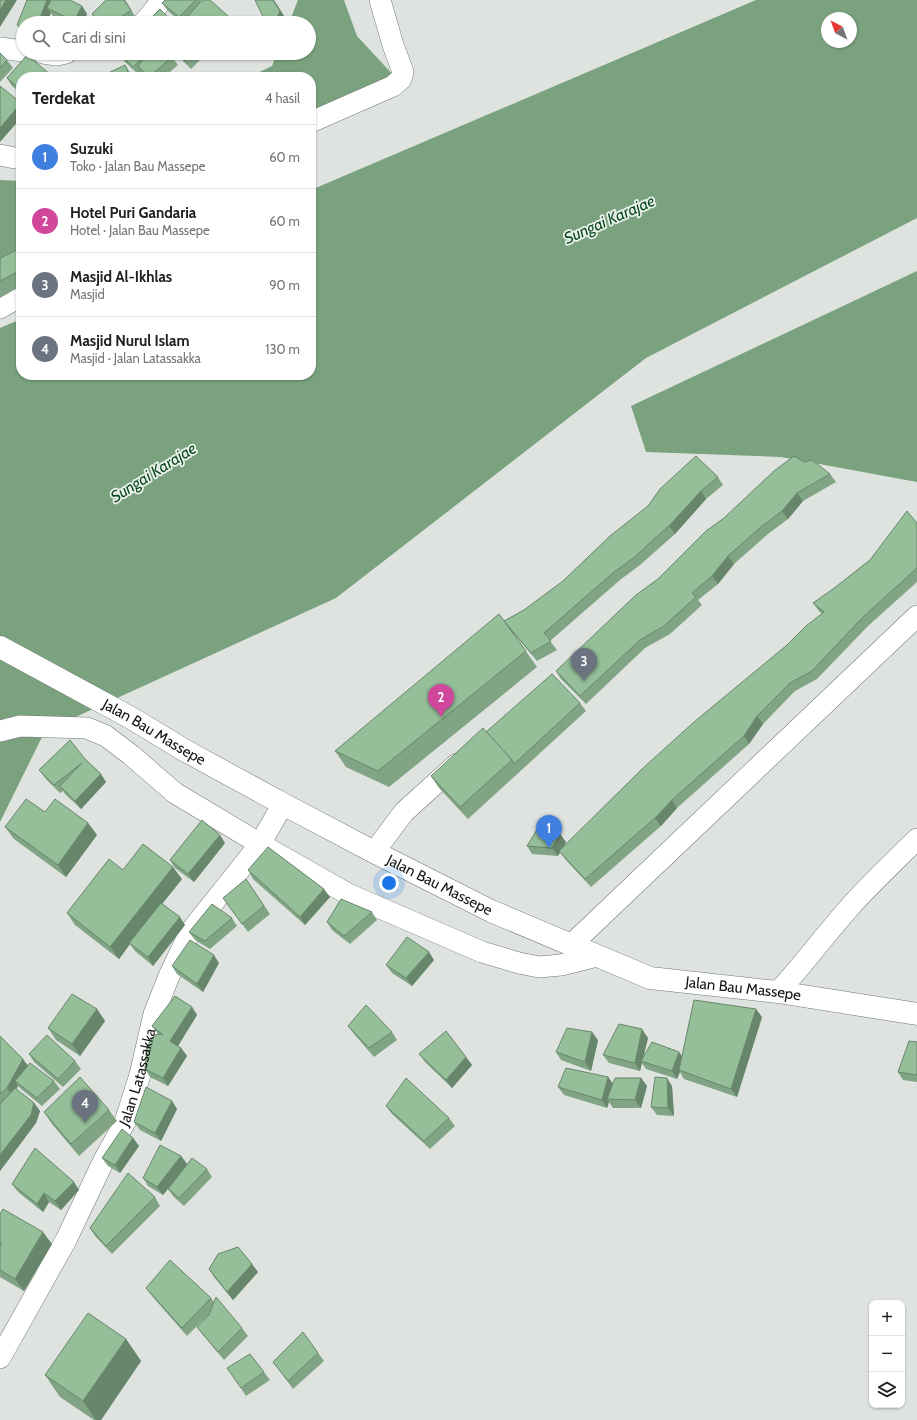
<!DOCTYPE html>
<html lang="id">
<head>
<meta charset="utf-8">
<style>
	:root { --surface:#fff; --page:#f2f2f2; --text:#202124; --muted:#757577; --line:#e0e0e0; --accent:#bd3471 }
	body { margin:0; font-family:Cabin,sans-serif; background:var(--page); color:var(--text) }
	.controls { position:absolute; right:12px; bottom:12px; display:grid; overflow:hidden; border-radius:8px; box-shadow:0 1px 3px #0004 }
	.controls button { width:36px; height:36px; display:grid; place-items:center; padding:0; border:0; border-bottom:1px solid var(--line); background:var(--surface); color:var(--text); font:20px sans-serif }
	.compass { position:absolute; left:821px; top:12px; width:36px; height:36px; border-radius:50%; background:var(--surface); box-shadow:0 1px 3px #0004; rotate:319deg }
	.you { position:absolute; left:389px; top:883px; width:14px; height:14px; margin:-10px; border:3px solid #fff; border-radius:50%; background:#1a73e8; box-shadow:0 0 0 6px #1a73e833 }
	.badge { display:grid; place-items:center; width:26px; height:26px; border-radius:50%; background:var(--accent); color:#fff; font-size:13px; font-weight:700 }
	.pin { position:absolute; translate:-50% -33px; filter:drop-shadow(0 1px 2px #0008) }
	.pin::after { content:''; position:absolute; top:21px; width:14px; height:12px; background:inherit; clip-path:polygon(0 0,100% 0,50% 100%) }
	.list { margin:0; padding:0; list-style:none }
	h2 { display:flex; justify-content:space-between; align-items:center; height:52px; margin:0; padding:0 16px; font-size:17px }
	h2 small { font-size:13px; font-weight:400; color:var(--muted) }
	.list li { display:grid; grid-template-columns:26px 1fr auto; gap:12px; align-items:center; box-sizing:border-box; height:64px; padding:0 16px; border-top:1px solid var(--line) }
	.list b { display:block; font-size:15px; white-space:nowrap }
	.list p { margin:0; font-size:13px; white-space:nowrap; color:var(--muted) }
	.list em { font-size:13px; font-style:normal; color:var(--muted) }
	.icon { flex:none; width:22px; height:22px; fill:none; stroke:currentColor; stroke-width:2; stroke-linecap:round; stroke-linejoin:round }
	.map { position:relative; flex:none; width:917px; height:1420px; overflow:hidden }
	.search { position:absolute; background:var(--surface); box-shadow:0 1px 3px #0004; left:16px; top:16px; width:300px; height:44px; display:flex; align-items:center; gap:10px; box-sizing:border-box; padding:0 14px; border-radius:22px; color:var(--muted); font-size:15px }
	.panel { position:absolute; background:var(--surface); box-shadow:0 1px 3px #0004; left:16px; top:72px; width:300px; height:308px; border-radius:16px }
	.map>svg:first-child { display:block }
	.water { fill:#7aa27e; fill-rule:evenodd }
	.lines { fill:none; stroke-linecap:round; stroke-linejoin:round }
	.minor-casing { stroke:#727773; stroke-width:22 }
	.highway-casing { stroke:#727773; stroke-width:23 }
	.minor { stroke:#fff; stroke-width:21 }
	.highway { stroke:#fff; stroke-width:22 }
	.wall { fill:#80a484 }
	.shaded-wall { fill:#68866b }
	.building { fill:#95bf99; stroke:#68866b }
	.labels { text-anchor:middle; stroke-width:3.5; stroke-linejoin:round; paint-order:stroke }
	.street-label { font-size:15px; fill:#141514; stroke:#ebf1ec }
	.water-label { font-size:16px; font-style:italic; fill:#094a1b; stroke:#ebf1ec }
</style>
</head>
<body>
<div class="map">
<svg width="917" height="1420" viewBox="0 0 917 1420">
	<rect width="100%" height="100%" fill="#dee3df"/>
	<g class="water">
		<polygon points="298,0 344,0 357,36 396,78 311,118 311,77 249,77 272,66 277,53 309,53 309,23 289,23"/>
		<path d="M756 0H917V218L646 358 336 598 45 731 0 822V328L21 319V375H311V190ZM827 18H851V42H827Z"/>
		<polygon points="0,180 21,181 21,264 0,273"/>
		<polygon points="917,271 917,482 781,457 646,452 631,406"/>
	</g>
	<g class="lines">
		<defs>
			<g id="minor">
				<polyline points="143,23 147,19 162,0"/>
				<polyline points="0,48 23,51"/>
				<polyline points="43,53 57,55 66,53"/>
				<polyline points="311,122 393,86 401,79 403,72 393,45 380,0"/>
				<polyline points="0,155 15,158 21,158"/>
				<polyline points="0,308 21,296"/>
				<polyline points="0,731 20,726 87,728 106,736 131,755 175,793 260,844 348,894 482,952 519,963 539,967 561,965 597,956"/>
				<polyline points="374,852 404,812 457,764"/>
				<polyline points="571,945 917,616"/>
				<path d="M778 992C803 965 824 936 849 908 870 884 894 862 917 839"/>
				<path id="s1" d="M0 1358 66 1240 104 1160 125 1122 140 1075 154 1014 169 976 190 932 260 844 283 804"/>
			</g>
			<g id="highway">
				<path id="s2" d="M0 647 133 719 184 750 283 804 374 852 491 911 650 978 778 992 917 1014"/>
			</g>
		</defs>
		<use href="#minor" class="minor-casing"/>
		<use href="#highway" class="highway-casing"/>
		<use href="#minor" class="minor"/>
		<use href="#highway" class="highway"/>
	</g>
	<g class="wall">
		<polygon points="27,0 82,6 87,14 83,23 67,23 53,16 51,13 23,23 23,33 17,25"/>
		<polygon points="106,0 125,0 136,18 130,23 98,23 92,14"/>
		<polygon points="165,0 200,0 201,1 228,16 232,23 191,23 189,21 188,22 182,23 168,11 162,3"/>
		<polygon points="0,53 7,60 13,68 0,82"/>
		<polygon points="119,53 172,57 178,65 164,77 146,77 142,72 139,75 124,61"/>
		<polygon points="175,53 207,53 191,69"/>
		<polygon points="21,77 21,93 12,86 7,78"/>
		<polygon points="21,248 21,286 0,298 0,258"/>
		<polygon points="804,462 830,474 836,482 803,501 788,519 768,534 734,564 718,584 698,600 702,605 670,634 645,648 586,704 561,679 556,671 658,579"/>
		<polygon points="718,477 723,485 706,499 675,534 640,565 620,580 550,641 557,650 537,661 511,630 537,667 389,787 346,767 335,751 505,621 524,610"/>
		<polygon points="917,523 917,582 868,626 817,679 795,691 763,724 749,744 677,808 661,826 591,887 565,859 560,852 558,856 532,854 527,846 560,834 566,842 563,848 822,614 819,611 813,603 833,589"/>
		<polygon points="580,703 586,711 468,819 439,788 431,776 486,732"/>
		<polygon points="85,759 106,782 81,809 65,794 63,791 60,793 45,778 39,770"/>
		<polygon points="45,812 88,823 97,835 66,877 14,839 5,827"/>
		<polygon points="225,843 194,882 175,868 170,860"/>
		<polygon points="123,870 182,879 162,904 185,925 153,966 135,951 130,944 119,959 75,925 67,913"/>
		<polygon points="248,870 330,897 305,925 253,879"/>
		<polygon points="246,879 270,914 248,932 223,898"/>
		<polygon points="372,912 377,920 350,944 332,930 327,922"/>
		<polygon points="232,918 237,926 210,949 195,940 189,932"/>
		<polygon points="434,960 412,986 392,973 386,965"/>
		<polygon points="219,963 203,992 177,974 172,966"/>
		<polygon points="192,1007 197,1015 178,1046 181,1048 187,1056 168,1086 150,1077 145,1069 158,1034 152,1026"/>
		<polygon points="97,1009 105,1021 80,1056 56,1040 48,1028"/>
		<polygon points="762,1017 737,1097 684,1079 680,1072 677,1079 646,1069 642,1063 640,1071 609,1063 603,1055 648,1038 644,1056 682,1056"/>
		<polygon points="348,1026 392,1032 397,1040 374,1057 354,1034"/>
		<polygon points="0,1036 28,1066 54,1081 60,1089 42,1106 21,1089 18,1086 16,1089 34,1103 40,1111 36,1123 0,1171"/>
		<polygon points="598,1040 591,1071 561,1060 556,1052"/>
		<polygon points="917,1042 917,1082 903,1080 898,1072"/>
		<polygon points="29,1054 75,1061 81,1069 63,1087 34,1062"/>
		<polygon points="419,1054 466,1057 472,1065 452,1088 425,1062"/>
		<polygon points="608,1077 613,1084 641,1078 647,1086 641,1108 613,1108 609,1102 607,1108 564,1095 558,1087"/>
		<polygon points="672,1086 674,1116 657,1115 651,1107"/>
		<polygon points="172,1101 177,1109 161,1141 140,1130 134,1122"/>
		<polygon points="386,1106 449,1118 455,1126 430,1149 392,1114"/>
		<polygon points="109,1110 117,1121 79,1156 52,1124 44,1112"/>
		<polygon points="133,1138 139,1146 120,1173 108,1166 102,1158"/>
		<polygon points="181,1156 187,1164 207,1169 212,1177 184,1206 174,1197 168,1189 185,1167 163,1195 148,1186 143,1178"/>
		<polygon points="12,1184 79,1190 61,1210 49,1202 43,1212 18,1192"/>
		<polygon points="155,1197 160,1206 112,1254 95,1236 90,1228"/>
		<polygon points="0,1214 52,1244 24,1291 0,1277"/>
		<polygon points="209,1269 258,1272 233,1300 214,1277"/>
		<polygon points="146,1288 211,1298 214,1302 242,1328 248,1336 224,1360 203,1335 197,1327 209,1314 187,1336 152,1296"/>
		<polygon points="303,1332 324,1361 293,1389 273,1362"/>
		<polygon points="126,1339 141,1361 101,1420 94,1420 60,1397 45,1375"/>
		<polygon points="264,1372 270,1380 246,1396 241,1388"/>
	</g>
	<g class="shaded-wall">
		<polygon points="6,0 17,0 0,27 0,10"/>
		<polygon points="47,0 54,0 47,8 51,13 47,23 38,23"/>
		<polygon points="124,0 125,0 136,18 131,10"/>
		<polygon points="273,0 274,0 286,19 284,23 275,23"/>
		<polygon points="82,6 87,14 83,23 75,23 74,21"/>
		<polygon points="125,65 130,73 132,77 130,77"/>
		<polygon points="21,103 21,118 0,142 0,128"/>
		<polygon points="701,491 706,499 675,534 669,526"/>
		<polygon points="797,493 803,501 788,519 782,511"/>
		<polygon points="728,556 734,564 718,584 712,576"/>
		<polygon points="757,716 763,724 749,744 744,736"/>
		<polygon points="101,774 106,782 81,809 75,801"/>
		<polygon points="672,800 677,808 661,826 655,818"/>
		<polygon points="88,823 97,835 66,877 58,865"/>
		<polygon points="560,834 566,842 558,856 552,848"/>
		<polygon points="220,835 225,843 194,882 188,874"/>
		<polygon points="173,867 182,879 130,944 129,943 130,944 119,959 110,947"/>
		<polygon points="324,889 330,897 305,925 300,917"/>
		<polygon points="180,917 185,925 153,966 148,957"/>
		<polygon points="429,952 434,960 412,986 406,978"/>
		<polygon points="214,955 219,963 203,992 197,984"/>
		<polygon points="192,1007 197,1015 176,1049 170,1041"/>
		<polygon points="97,1009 105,1021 80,1056 72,1044"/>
		<polygon points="756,1009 762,1017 737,1097 731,1089"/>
		<polygon points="642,1029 648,1038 642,1061 641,1061 642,1063 640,1071 635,1063"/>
		<polygon points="592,1032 598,1040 591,1071 585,1062"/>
		<polygon points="181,1048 187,1056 168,1086 163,1078"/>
		<polygon points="679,1052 685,1060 679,1070 680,1072 677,1079 672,1071"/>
		<polygon points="466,1057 472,1065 452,1088 446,1080"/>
		<polygon points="23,1059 29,1067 15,1081 18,1086 12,1096 7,1088"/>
		<polygon points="608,1077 614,1085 607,1099 609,1102 607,1108 602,1100"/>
		<polygon points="641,1078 647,1086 641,1108 635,1100"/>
		<polygon points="667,1078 672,1086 674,1116 668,1108"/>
		<polygon points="172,1101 177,1109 161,1141 155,1133"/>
		<polygon points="34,1103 40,1111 36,1123 0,1171 0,1155"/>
		<polygon points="133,1138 139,1146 120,1173 115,1165"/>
		<polygon points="181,1156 187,1164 163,1195 157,1187"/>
		<polygon points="74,1182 79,1190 61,1210 55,1201"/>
		<polygon points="44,1193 49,1202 43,1212 37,1204"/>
		<polygon points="43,1232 52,1244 24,1291 15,1279"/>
		<polygon points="252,1264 258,1272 233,1300 227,1292"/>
		<polygon points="126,1339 141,1361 101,1420 96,1420 83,1401"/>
	</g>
	<g class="building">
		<polygon points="0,0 6,0 0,10"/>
		<polygon points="27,0 47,0 38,23 23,23 23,28 17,25"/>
		<polygon points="51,0 70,0 82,6 74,21 47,8"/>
		<polygon points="106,0 124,0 131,10 112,23 99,23 92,14"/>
		<polygon points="165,0 196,0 179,17 162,3"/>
		<polygon points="202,0 210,0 228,16 221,23 194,23 187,17"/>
		<polygon points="255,0 273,0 280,11 275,23 266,23"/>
		<polygon points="160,9 174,23 146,23"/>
		<polygon points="50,17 62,23 48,23"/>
		<polygon points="185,20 188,23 182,23"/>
		<polygon points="0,53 7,60 0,68"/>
		<polygon points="119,53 148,53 133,67"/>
		<polygon points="148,53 168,53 172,57 149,77 148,77 138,66"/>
		<polygon points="177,53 193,53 185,61"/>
		<polygon points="27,55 51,75 49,77 21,77 21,90 7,78"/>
		<polygon points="125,65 130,77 102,77 102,76"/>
		<polygon points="0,86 21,103 0,128"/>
		<polygon points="21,248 21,270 0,281 0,258"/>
		<polygon points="696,456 718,477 701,491 669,526 654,539 635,557 614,572 544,633 551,641 531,653 504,621 524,610 563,581 610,536 648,506 660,489"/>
		<polygon points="794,456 804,462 812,460 830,474 797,493 782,511 762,526 728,556 712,576 692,593 696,597 664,626 640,640 580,696 556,671 636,595 658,579 706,531 724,518 774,471"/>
		<polygon points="907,511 917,523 917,568 862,618 812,671 790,683 757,716 744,736 672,800 655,818 585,879 559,851 642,769 694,722 787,645 806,626 824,612 813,603 833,589 870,560"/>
		<polygon points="499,614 526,651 378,771 335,751"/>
		<polygon points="552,674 580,703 514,764 512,760 486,732"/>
		<polygon points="483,728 512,760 460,807 431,776"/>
		<polygon points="70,740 85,759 101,774 75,801 60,786 82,763 54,785 39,770"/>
		<polygon points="26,799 45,812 55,799 88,823 58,865 5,827"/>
		<polygon points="202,820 220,835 188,874 170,860"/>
		<polygon points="541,823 560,834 552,848 527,846"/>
		<polygon points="143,844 173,867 110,947 67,913 109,859 123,870"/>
		<polygon points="268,847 324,889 300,917 248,870"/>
		<polygon points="246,879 264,906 242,924 223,898"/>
		<polygon points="341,899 372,912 344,936 327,922"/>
		<polygon points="161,903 180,917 148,957 129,943"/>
		<polygon points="212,904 232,918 205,941 189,932"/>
		<polygon points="407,937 429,952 406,978 386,965"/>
		<polygon points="190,940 214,955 197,984 172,966"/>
		<polygon points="72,994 97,1009 72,1044 48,1028"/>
		<polygon points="175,996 192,1007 170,1041 181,1048 163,1078 145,1069 147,1046 155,1035 160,1034 163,1035 152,1026"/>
		<polygon points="694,1000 756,1009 731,1089 679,1070"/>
		<polygon points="366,1005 392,1032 369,1048 348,1026"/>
		<polygon points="619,1024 642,1029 635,1063 603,1055"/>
		<polygon points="567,1028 592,1032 585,1062 556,1052"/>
		<polygon points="446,1031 466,1057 446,1080 419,1054"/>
		<polygon points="47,1035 75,1061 58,1079 29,1054"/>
		<polygon points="0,1036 23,1059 7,1088 0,1094"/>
		<polygon points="909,1041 917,1042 917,1075 898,1072"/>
		<polygon points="652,1042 679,1052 672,1071 641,1061"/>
		<polygon points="30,1063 54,1081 37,1098 15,1081"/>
		<polygon points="566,1068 608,1077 602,1100 558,1087"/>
		<polygon points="80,1077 109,1110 71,1144 44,1112"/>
		<polygon points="655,1077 667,1078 668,1108 651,1107"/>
		<polygon points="406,1078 449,1118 424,1141 386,1106"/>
		<polygon points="615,1078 641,1078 635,1100 607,1099"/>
		<polygon points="146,1087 172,1101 155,1133 134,1122"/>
		<polygon points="15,1088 34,1103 31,1115 0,1155 0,1104"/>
		<polygon points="122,1129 133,1138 115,1165 102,1158"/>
		<polygon points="160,1145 181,1156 157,1187 143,1178"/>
		<polygon points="35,1148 74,1182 55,1201 44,1193 37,1204 12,1184"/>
		<polygon points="192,1158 207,1169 179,1198 168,1189"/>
		<polygon points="128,1173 155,1197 106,1246 90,1228"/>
		<polygon points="3,1209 43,1232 15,1279 0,1270 0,1247 2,1244 0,1243 0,1214"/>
		<polygon points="238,1247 252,1264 227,1292 209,1269 218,1254"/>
		<polygon points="170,1260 211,1298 182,1328 146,1288"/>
		<polygon points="216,1297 242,1328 218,1352 197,1327 209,1315"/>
		<polygon points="88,1313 126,1339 83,1401 45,1375"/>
		<polygon points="303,1332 318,1353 288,1381 273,1362"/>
		<polygon points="250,1354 264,1372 241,1388 227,1368"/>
	</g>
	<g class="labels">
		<g class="street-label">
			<text dy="5" stroke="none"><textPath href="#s2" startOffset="176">Jalan Bau Massepe</textPath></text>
			<text dy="5" stroke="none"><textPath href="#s2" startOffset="500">Jalan Bau Massepe</textPath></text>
			<text dy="5" stroke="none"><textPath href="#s2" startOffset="824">Jalan Bau Massepe</textPath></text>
			<text dy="5" stroke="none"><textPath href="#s1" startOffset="314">Jalan Latassakka</textPath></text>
		</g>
		<g class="water-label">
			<text transform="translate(609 219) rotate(-24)" y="6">Sungai Karajae</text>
			<text transform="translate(153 472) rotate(-32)" y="6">Sungai Karajae</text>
		</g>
	</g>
</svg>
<div class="controls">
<button>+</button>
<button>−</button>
<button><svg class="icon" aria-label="layers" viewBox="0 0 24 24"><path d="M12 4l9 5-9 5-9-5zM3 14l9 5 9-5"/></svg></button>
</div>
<svg class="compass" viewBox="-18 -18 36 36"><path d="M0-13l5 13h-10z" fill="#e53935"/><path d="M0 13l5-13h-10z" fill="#757577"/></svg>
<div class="you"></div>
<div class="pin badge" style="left:549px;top:848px;background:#3f7fe0">1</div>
<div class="pin badge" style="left:441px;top:717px;background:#d1479c">2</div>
<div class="pin badge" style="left:584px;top:681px;background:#6b7280">3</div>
<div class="pin badge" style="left:85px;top:1123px;background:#6b7280">4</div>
<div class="search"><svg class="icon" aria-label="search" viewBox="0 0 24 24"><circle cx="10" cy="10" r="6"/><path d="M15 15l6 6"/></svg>Cari di sini</div>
<section class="panel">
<h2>Terdekat<small>4 hasil</small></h2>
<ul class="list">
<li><span class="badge" style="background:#3f7fe0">1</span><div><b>Suzuki</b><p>Toko · Jalan Bau Massepe</p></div><em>60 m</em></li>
<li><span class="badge" style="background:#d1479c">2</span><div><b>Hotel Puri Gandaria</b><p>Hotel · Jalan Bau Massepe</p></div><em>60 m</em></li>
<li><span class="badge" style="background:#6b7280">3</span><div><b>Masjid Al-Ikhlas</b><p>Masjid</p></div><em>90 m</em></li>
<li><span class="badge" style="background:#6b7280">4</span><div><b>Masjid Nurul Islam</b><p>Masjid · Jalan Latassakka</p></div><em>130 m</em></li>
</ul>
</section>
</div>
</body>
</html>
